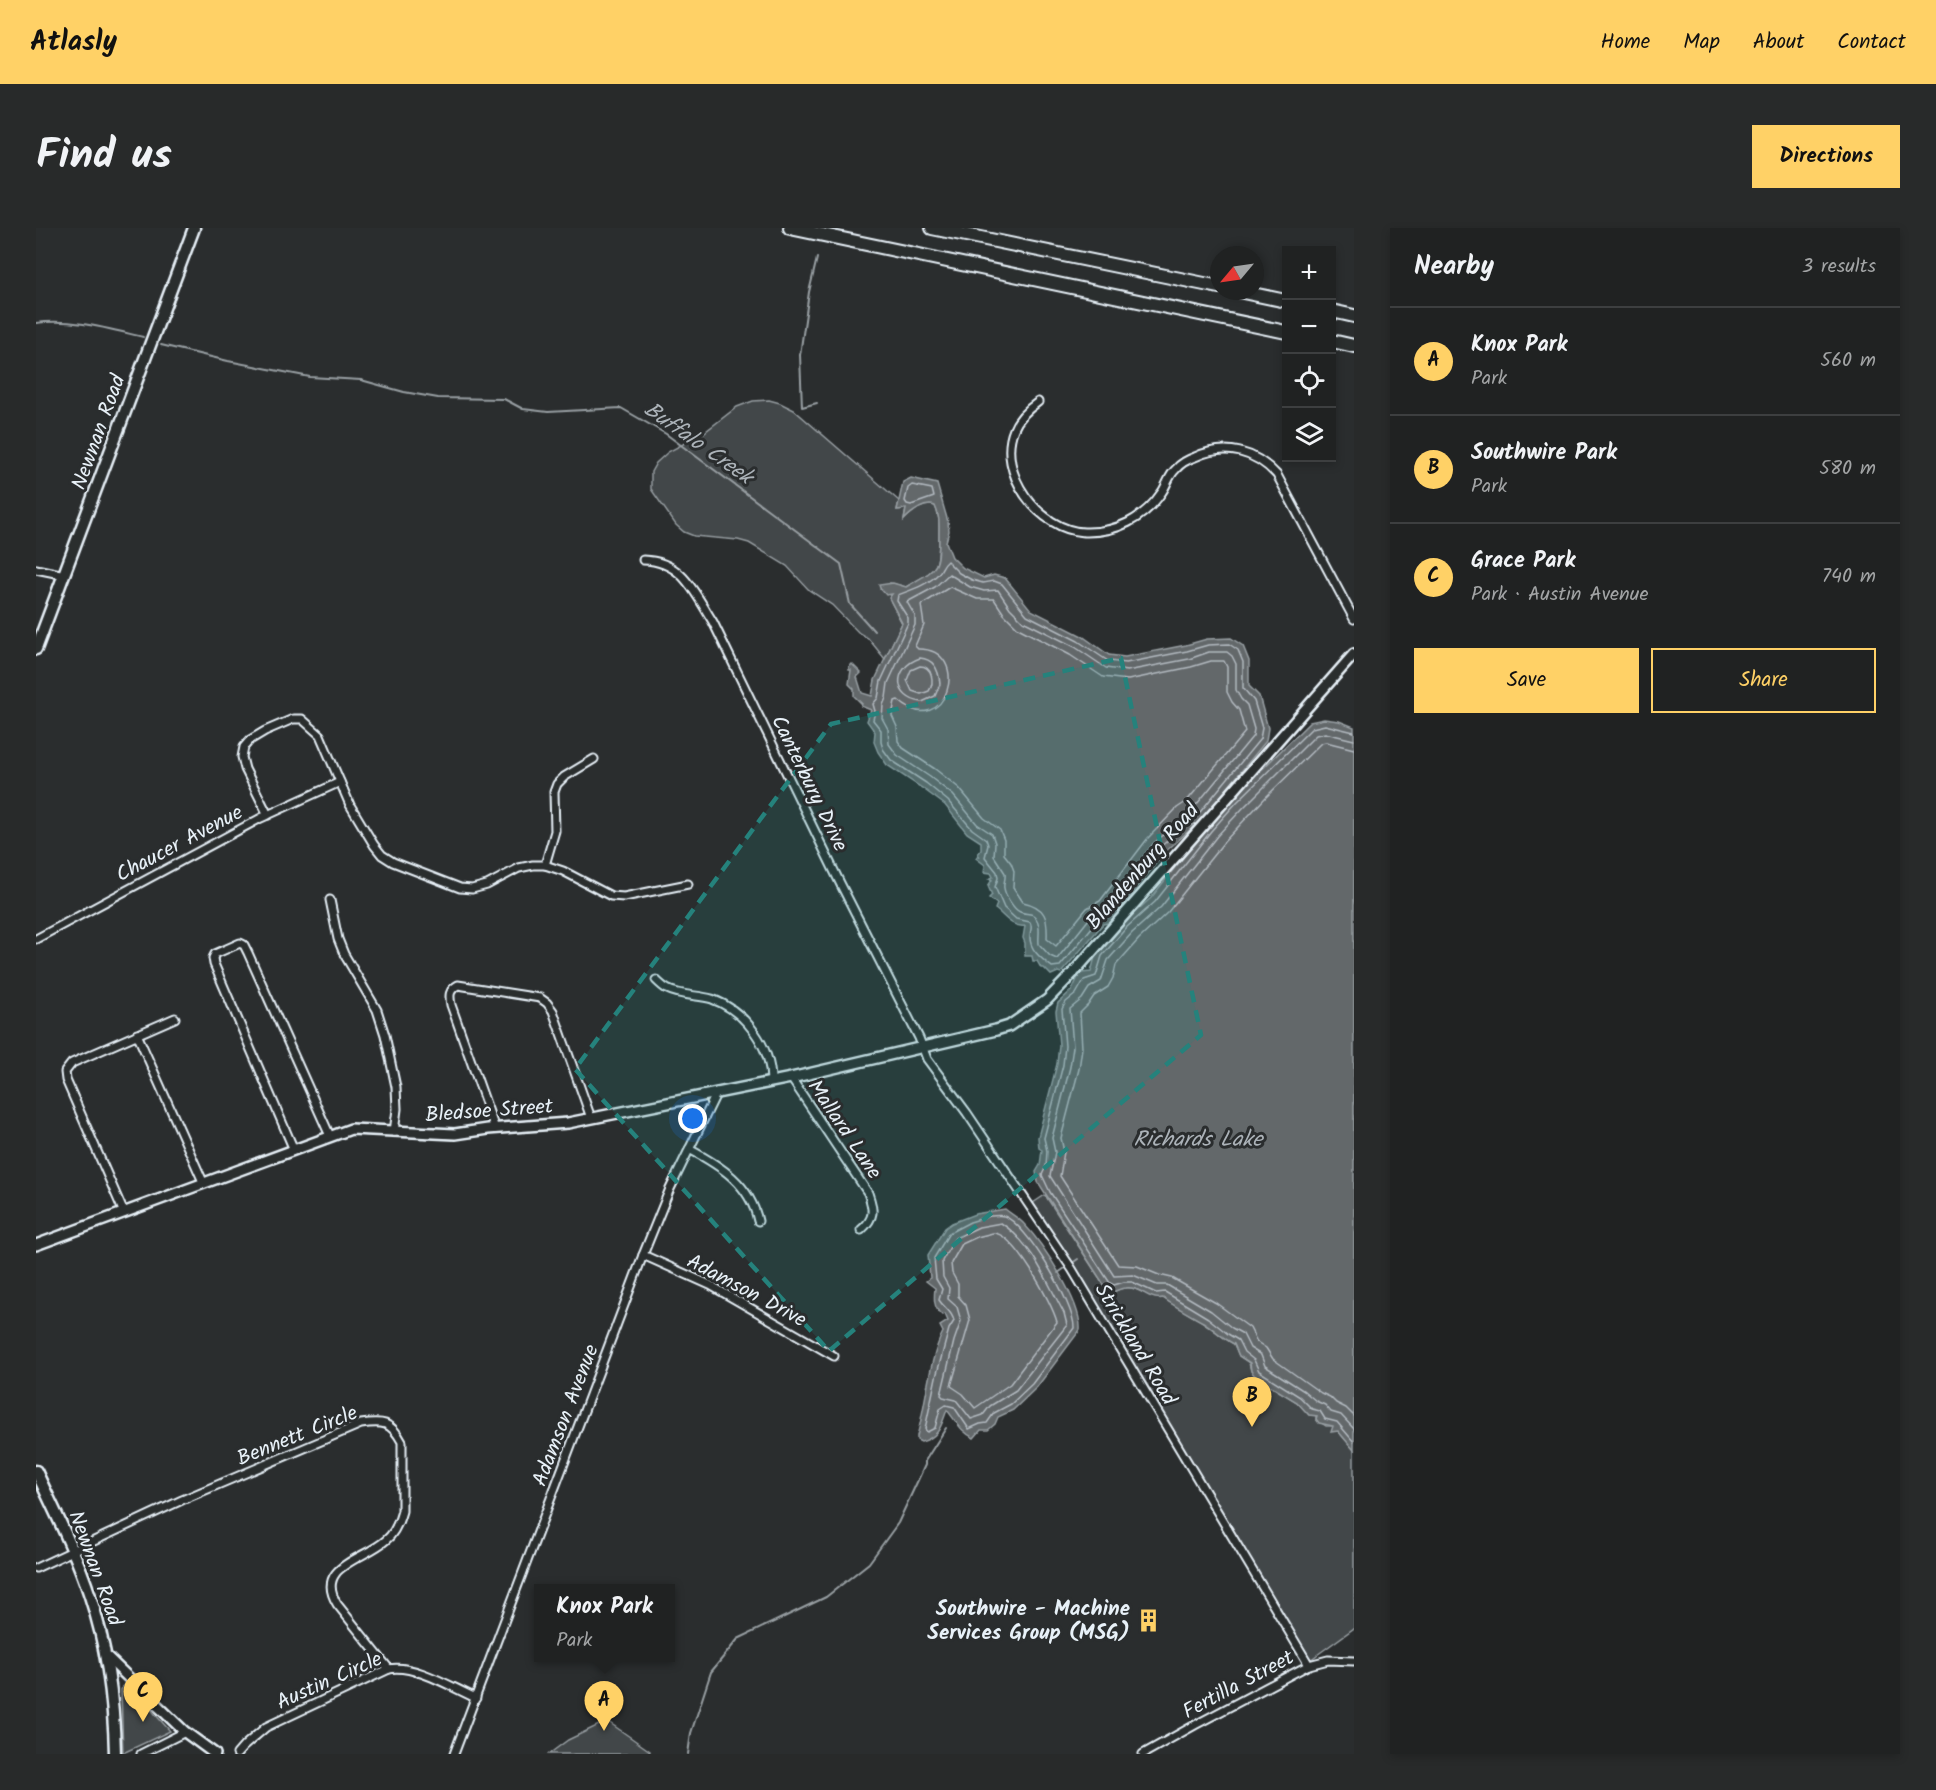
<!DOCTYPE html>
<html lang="en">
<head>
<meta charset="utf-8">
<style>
	:root { --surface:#202222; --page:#282a2a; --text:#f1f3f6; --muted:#a2a4a5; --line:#3d3f40; --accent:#ffd166 }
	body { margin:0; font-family:Kalam,sans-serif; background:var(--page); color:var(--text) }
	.controls { position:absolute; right:18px; top:18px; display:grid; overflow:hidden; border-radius:0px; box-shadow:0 3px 9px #0003 }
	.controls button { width:54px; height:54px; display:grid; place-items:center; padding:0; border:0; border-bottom:2px solid var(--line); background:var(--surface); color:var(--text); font:30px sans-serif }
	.compass { position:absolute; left:1174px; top:18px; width:54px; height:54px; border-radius:50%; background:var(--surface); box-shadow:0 3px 9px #0003; rotate:241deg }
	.you { position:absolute; left:657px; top:891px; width:21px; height:21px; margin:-15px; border:4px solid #fff; border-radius:50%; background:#1a73e8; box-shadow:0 0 0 9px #1a73e833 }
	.badge { display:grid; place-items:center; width:39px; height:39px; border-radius:50%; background:var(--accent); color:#111; font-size:20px; font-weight:700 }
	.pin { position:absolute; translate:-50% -50px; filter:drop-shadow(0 2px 3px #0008) }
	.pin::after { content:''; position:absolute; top:32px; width:21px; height:18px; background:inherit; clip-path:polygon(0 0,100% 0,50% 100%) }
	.popup { position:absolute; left:498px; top:1356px; width:141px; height:78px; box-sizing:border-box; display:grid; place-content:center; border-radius:0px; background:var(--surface); filter:drop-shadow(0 2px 4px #0005); font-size:20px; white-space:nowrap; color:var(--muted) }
	.popup b { font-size:22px; color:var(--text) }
	.popup::after { content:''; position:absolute; left:50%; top:100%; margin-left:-12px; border:12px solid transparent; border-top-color:var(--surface) }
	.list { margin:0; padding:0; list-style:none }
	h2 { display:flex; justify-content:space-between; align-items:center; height:78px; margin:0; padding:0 24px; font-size:26px }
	h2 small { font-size:20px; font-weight:400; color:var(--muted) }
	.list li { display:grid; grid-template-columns:39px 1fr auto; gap:18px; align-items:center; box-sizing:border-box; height:108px; padding:0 24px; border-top:2px solid var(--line) }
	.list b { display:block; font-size:22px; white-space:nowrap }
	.list p { margin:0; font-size:20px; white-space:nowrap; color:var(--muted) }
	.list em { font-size:20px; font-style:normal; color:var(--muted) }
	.actions { display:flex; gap:12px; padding:18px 24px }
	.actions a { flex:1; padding:14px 0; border:2px solid var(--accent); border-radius:0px; text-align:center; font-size:21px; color:var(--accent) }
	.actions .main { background:var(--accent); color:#111 }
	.icon { flex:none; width:33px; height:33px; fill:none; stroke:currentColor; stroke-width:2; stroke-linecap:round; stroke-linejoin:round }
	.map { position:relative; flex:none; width:1318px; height:1526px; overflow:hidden; border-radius:0px }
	header { display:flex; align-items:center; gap:36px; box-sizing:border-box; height:84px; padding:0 30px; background:var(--accent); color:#111 }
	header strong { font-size:28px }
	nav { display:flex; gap:33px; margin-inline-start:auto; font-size:21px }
	.intro { display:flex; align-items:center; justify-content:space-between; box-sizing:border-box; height:144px; padding:0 36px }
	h1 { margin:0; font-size:42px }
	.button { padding:15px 27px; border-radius:0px; background:var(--accent); color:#111; font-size:21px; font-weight:700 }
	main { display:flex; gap:36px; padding:0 36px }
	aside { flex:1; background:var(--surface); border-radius:0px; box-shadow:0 3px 9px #0003 }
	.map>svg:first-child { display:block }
	.green { fill:#424648; stroke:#959ca0; stroke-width:1.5 }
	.water { fill:#63686b; stroke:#989fa3; stroke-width:1.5 }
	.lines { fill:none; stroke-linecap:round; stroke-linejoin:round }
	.shore { stroke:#b3bac0; stroke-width:1.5 }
	.stream { stroke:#989fa3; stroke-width:2 }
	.minor-casing { stroke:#e8f1f8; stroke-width:11 }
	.tertiary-casing { stroke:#e8f1f8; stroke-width:14 }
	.secondary-casing { stroke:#e8f1f8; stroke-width:15 }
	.trunk-casing { stroke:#e8f1f8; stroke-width:16 }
	.minor { stroke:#2a2d2e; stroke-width:7 }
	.tertiary { stroke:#2a2d2e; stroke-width:9 }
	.secondary { stroke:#2a2d2e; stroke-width:10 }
	.trunk { stroke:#2a2d2e; stroke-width:12 }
	.marked { fill:#25827c; fill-opacity:0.2; stroke:#25827c; stroke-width:4.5; stroke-dasharray:12 8; stroke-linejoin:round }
	.labels { text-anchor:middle; stroke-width:6; stroke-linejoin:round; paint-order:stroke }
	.street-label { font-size:21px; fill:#e8f1f8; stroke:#2a2d2e }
	.poi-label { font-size:21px; font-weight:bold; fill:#e8f1f8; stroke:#2a2d2e; text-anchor:end }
	.water-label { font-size:22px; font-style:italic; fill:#acb3b9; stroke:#2a2d2e }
</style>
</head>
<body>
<header>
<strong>Atlasly</strong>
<nav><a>Home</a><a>Map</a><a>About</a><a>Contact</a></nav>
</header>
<div class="intro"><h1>Find us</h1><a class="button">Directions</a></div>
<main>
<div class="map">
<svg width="1318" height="1526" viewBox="0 0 1318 1526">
	<rect width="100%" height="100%" fill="#2a2d2e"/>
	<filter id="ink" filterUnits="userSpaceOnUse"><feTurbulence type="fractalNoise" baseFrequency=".0167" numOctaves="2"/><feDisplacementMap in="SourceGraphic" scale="12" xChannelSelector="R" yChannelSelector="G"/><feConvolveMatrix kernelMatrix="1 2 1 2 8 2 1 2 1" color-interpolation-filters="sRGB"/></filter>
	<g filter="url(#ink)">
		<g class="green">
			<path d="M733 172 744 175 758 182 863 273 861 282 870 281 868 292C876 284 888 274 899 278 904 289 903 296 903 307 903 344 901 340 870 359L854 355 853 366H857L855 374 866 395 849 431 832 410 823 405 796 377 773 362 751 338 713 315 702 312 658 308 648 304 640 297 615 261V244L620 235 632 224 666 206 701 179 717 173Z"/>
			<path d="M1009 967 1070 1060 1076 1064C1080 1063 1085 1060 1090 1060 1104 1058 1113 1073 1127 1070 1139 1079 1153 1086 1167 1094 1178 1101 1186 1110 1198 1116L1203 1128 1213 1135 1215 1143 1220 1149 1261 1174 1273 1187H1280V1191L1290 1198H1298L1297 1202 1302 1203 1318 1222V1400L1274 1432 1043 1046 997 975Z"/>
			<polygon points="88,1456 95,1459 134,1503 87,1525 85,1462"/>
			<polygon points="571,1493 614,1523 613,1526 513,1526 532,1512"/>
		</g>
		<g class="water">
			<path d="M875 250 901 256 912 294 913 303 910 314 916 329 927 340 948 350 958 347 969 350 995 382 1046 408 1073 427 1089 429 1150 417 1171 411 1195 410 1207 418 1213 433V458L1223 468 1232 500 1230 513 1162 596H1157L1156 600 1129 624 1085 680 1077 694 1067 696 1025 745 1022 744 1015 747 1008 740H1005L1001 733H997L996 728H989V715L987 710 989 698C975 700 968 687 959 681L961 676 953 670 956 667 952 658 956 652 953 651 957 649 955 645 948 644 949 637 940 630 942 627 944 629 942 626 945 622V614L931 605 909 577 886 560 851 537 842 524 838 514 839 504 831 493 835 482 825 478 826 476 818 468V461L813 456 815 442H813V439L816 436 825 445 821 449 826 465 836 468 839 452 866 395 853 370 856 366 850 367 844 360 843 357 857 355 870 359C901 340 903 344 903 307 903 296 904 289 899 278 888 274 876 284 868 292L870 281 861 282 867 254Z"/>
			<path d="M1288 491 1303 493 1318 499V1222L1302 1203 1295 1204 1297 1198 1283 1195 1280 1191 1281 1188 1273 1187 1261 1174 1220 1149 1215 1143 1214 1135 1203 1128 1198 1116C1186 1110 1178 1101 1167 1094 1153 1086 1140 1079 1127 1070 1113 1073 1104 1058 1090 1060 1085 1060 1080 1063 1076 1064L1070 1060 1002 954 1000 944 1004 937 1006 922 1003 920 1002 909 1021 836 1023 817 1020 783 1022 775 1036 762 1044 745 1055 744 1060 725 1087 695 1115 670 1171 599 1197 570 1274 494Z"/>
			<path d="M969 981C975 986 983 990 988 996 1007 1016 1046 1075 1044 1102L1001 1159 977 1182 962 1189 959 1196 952 1202H945L938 1210C925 1204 920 1193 911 1182 905 1197 904 1209 885 1214L881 1212V1208C890 1177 893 1131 907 1104L904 1098 912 1093 909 1086 906 1087C897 1080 898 1069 899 1060L890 1053 894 1050 892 1027 909 1000 916 995 939 986Z"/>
		</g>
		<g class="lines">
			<g class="shore">
				<polygon points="876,257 896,261 898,269 875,277 871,276 869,273 872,260"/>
				<path d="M911 333 923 345 936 352 947 355 958 353 966 356 991 387 1042 413 1072 433 1090 435 1151 423 1172 417 1193 416 1202 422 1207 434V460L1218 473 1226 500 1224 511 1160 589C1153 592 1152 596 1146 600 1119 620 1091 658 1075 687L1062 692 1024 738 1016 739C1006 731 993 722 994 708 994 702 997 700 994 694L980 691 968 680 959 659 962 650 961 644 949 629 952 617 950 611 936 601 912 573 890 555 855 532 847 521 845 514V502L837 492 839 483 837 476 842 470 845 453 872 395V390L861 373 862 367C875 362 892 357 903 345 906 341 907 336 911 333Z"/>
				<path d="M913 346 934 359 948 363 962 362 974 380 987 393 1039 419 1070 440 1091 443 1153 431 1173 424H1191L1196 428 1200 436V462L1205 471 1211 477 1218 501 1217 508 1156 582 1147 587 1143 594 1118 615 1074 672 1070 680 1057 686 1021 731 1014 728 1003 716C1002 708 1005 699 1001 692 997 683 991 687 984 684 978 682 969 667 968 660 967 655 970 651 969 645L958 628 959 615 956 606 941 596 917 567 894 549 861 527 853 516 852 501 846 490 847 477 850 470 852 455 879 397V388L871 374 899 359Z"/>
				<path d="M914 359 941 371H958L968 386 982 400 1034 427 1067 449 1092 452 1155 439 1175 433H1188L1191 439V464L1196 474 1203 482 1209 504 1150 574 1141 580 1112 610 1064 673 1051 680 1020 718 1011 711C1012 690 1010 679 987 674L977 659 978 643 975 635 968 626V612L964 602 948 590 923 560 899 541 867 520 862 513 861 499 856 488 859 473 862 472C910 516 938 420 882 421L879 418 888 397 885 377Z"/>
				<path d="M884 430C899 431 903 443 904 456L899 468 886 474C858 471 855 440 884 430Z"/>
				<path d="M884 438C896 438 899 454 893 463L885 466 876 463 871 452 875 442Z"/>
				<polyline points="1318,504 1289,497 1276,500 1201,574 1175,603 1119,674 1091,699 1066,728 1060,748 1048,752 1040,766 1030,774 1026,781 1029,818 1027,837 1008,910 1011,923 1010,938 1006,947 1014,964 1074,1055 1078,1057 1088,1054 1096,1054 1120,1065 1129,1064 1172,1090 1192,1106 1202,1112 1208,1124 1218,1132 1223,1143 1264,1169 1276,1181 1284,1183 1289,1191 1301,1194 1318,1214"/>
				<polyline points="1318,512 1289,505 1280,507 1207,580 1181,608 1125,679 1096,705 1072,732 1065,753 1053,760 1046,771 1034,781 1037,819 1034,839 1016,910 1019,924 1014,948 1078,1048 1097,1047 1121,1057 1131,1057 1175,1083 1196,1100 1207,1106 1214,1120 1225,1127 1229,1138 1268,1163 1280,1173 1289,1177 1295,1184 1305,1187 1318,1201"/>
				<polyline points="1318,521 1290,514 1285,515 1230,569 1188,614 1132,684 1103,711 1080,737 1077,750 1072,759 1058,768 1052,777 1044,785 1046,820 1043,841 1025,910 1028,924 1024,948 1082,1037 1101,1038 1123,1047 1136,1050 1180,1075 1214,1100 1221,1114 1230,1120 1237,1131 1285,1165 1294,1169 1300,1175 1310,1180 1318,1188"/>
				<path d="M954 988C958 988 964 987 968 988 990 995 1039 1077 1038 1100L996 1156 975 1176 958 1185 951 1195 944 1196 933 1201 918 1179 910 1177 904 1181 899 1200 891 1204 889 1201 900 1149 913 1101 918 1093C916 1083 908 1080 903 1072L906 1061 900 1051 898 1030 913 1005 934 994Z"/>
				<path d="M965 995C996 1015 1011 1054 1028 1085L1031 1097 980 1162 954 1178 947 1187 935 1191 920 1172 907 1169 905 1167 918 1113 925 1093 921 1079 912 1071 913 1060 907 1049 906 1033 919 1010 943 999Z"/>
				<path d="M957 1005C978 1004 1016 1075 1021 1094L974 1156 939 1180 927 1166 915 1158 934 1092 930 1077 922 1068V1056L916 1045 915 1035 926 1016 941 1009Z"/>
			</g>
			<g class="stream">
				<path d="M0 95C36 90 73 101 107 109"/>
				<polyline points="125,117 192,133 274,149 325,152 368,164 402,170 468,171 487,181 512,184 585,180 630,206 805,336 814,376 838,403"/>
				<polyline points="781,175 766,179 764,127 773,64 781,30"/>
				<polyline points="1129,624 1135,631"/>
				<polyline points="1022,1045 1042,1031"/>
				<polyline points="652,1526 655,1505 675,1444 702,1411 790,1369 833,1335 862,1295 889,1237 889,1233 910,1200"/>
			</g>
			<defs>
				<g id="minor">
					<path d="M1002 174C992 181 983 189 978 201 960 244 1003 302 1048 304 1080 305 1108 291 1126 264 1131 257 1133 247 1140 241 1145 235 1153 231 1159 229 1190 215 1219 223 1241 247L1318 391"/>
					<path d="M607 332C647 333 658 364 677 394L804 655 883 810 891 831 931 885 1036 1041 1273 1437"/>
					<polyline points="0,341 29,347"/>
					<polyline points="232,587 209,541 206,529 208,519 214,512 229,503 257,491 266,491 284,507 314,577 338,617 346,627 357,634 424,660 436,661 451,657 483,640 497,637 509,637 527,643 575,668 588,669 652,656"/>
					<polyline points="509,637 519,603 518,564 521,556 528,549 558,531"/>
					<polyline points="294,672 302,711 308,726 341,782 349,807 360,859 361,881 358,904"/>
					<polyline points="0,711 225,590 304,554"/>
					<path d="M620 752C623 755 627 759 631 761 644 768 662 767 676 771 709 783 735 818 735 853"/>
					<polyline points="101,806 168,956"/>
					<path d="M755 850 832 965C838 982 839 990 825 1002"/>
					<path d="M459 901 415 777C413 767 413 762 422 757L504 770 511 775 517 783 555 890"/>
					<path d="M653 921C685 938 714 956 722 993"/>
					<polyline points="258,922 178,736 177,730 179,726 204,715 208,717 212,725 294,908"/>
					<polyline points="88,985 30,852 29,844 36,835 139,790"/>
					<polyline points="607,1027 674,1057 798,1128"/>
					<path d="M0 1340 146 1272 325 1196C346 1193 355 1193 366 1214V1283C363 1294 359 1305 350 1312 328 1332 278 1338 301 1376L353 1441"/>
					<polyline points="105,1526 149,1504"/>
					<path d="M201 1526 208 1518 230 1499 353 1441C379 1436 417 1460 440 1470"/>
					<polyline points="418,1526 607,1027 633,963 681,864"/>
					<polyline points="1107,1526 1159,1497 1273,1437 1292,1432 1318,1433"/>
				</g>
				<g id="tertiary">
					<polyline points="0,1017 315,901 419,906 452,901 532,895 755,850 960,802 973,798 1011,772 1037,745 1318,426"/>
					<polyline points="69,1427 149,1504 179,1526"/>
				</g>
				<g id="secondary">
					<polyline points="0,421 158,0"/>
					<path d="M0 1243C19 1284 40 1325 54 1368 71 1419 78 1473 79 1526"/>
				</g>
				<g id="trunk">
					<polyline points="754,0 1250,104"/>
					<polyline points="896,0 1183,59"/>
					<polyline points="1202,63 1250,73"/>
					<polyline points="1296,83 1318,88"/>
					<polyline points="1296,113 1318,118"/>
				</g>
			</defs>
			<use href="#minor" class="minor-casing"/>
			<use href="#tertiary" class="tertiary-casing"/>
			<use href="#secondary" class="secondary-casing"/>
			<use href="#trunk" class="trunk-casing"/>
			<use href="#minor" class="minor"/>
			<use href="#tertiary" class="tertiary"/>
			<use href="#secondary" class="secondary"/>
			<use href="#trunk" class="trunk"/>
		</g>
	</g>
	<path class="marked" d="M1085 430 1165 807 793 1123 539 841 795 496Z"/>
	<defs>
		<symbol id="building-bare" viewBox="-9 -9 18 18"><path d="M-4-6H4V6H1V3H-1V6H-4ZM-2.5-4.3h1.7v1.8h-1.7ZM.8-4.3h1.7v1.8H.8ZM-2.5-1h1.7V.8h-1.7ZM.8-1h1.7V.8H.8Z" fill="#ffd166" stroke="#2a2d2e" stroke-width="2.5" paint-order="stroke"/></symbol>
	</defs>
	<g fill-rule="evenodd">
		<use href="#building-bare" x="1096" y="1376" width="33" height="33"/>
	</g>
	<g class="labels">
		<g class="street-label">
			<text transform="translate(62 204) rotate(-70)" y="7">Newnan Road</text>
			<text transform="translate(774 555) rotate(64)" y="7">Canterbury Drive</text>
			<text transform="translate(143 615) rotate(-28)" y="7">Chaucer Avenue</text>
			<text transform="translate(1106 638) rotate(-49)" y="7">Blandenburg Road</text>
			<text transform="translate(453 882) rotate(-4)" y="7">Bledsoe Street</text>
			<text transform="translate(809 901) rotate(56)" y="7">Mallard Lane</text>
			<text transform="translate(711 1062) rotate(28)" y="7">Adamson Drive</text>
			<text transform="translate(1100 1116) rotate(59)" y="7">Strickland Road</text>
			<text transform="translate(529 1187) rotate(-69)" y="7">Adamson Avenue</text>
			<text transform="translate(261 1207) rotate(-22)" y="7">Bennett Circle</text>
			<text transform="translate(60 1340) rotate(70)" y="7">Newnan Road</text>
			<text transform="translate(293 1452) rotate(-24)" y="7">Austin Circle</text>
			<text transform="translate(1202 1456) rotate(-28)" y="7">Fertilla Street</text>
		</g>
		<g class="poi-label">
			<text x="1094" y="1387">Southwire - Machine<tspan x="1094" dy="24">Services Group (MSG)</tspan></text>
		</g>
		<g class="water-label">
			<text transform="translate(663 214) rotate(35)" y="8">Buffalo Creek</text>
			<text x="1162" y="918">Richards Lake</text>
		</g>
	</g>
</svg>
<div class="controls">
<button>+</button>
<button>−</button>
<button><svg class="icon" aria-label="locate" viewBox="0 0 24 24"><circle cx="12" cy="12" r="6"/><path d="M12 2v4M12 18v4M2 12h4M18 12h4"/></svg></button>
<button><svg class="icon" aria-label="layers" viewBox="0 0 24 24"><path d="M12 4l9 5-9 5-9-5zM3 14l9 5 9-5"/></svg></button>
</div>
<svg class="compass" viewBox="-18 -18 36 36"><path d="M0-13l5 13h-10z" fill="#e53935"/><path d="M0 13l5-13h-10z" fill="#a2a4a5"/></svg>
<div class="you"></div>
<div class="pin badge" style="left:568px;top:1503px">A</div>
<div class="popup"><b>Knox Park</b>Park</div>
<div class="pin badge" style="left:1216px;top:1199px">B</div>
<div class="pin badge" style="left:107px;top:1494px">C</div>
</div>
<aside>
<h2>Nearby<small>3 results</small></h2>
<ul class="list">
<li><span class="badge">A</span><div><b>Knox Park</b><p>Park</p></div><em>560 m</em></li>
<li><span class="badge">B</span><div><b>Southwire Park</b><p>Park</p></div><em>580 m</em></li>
<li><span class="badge">C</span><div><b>Grace Park</b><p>Park · Austin Avenue</p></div><em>740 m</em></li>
</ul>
<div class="actions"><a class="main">Save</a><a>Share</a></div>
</aside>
</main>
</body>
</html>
